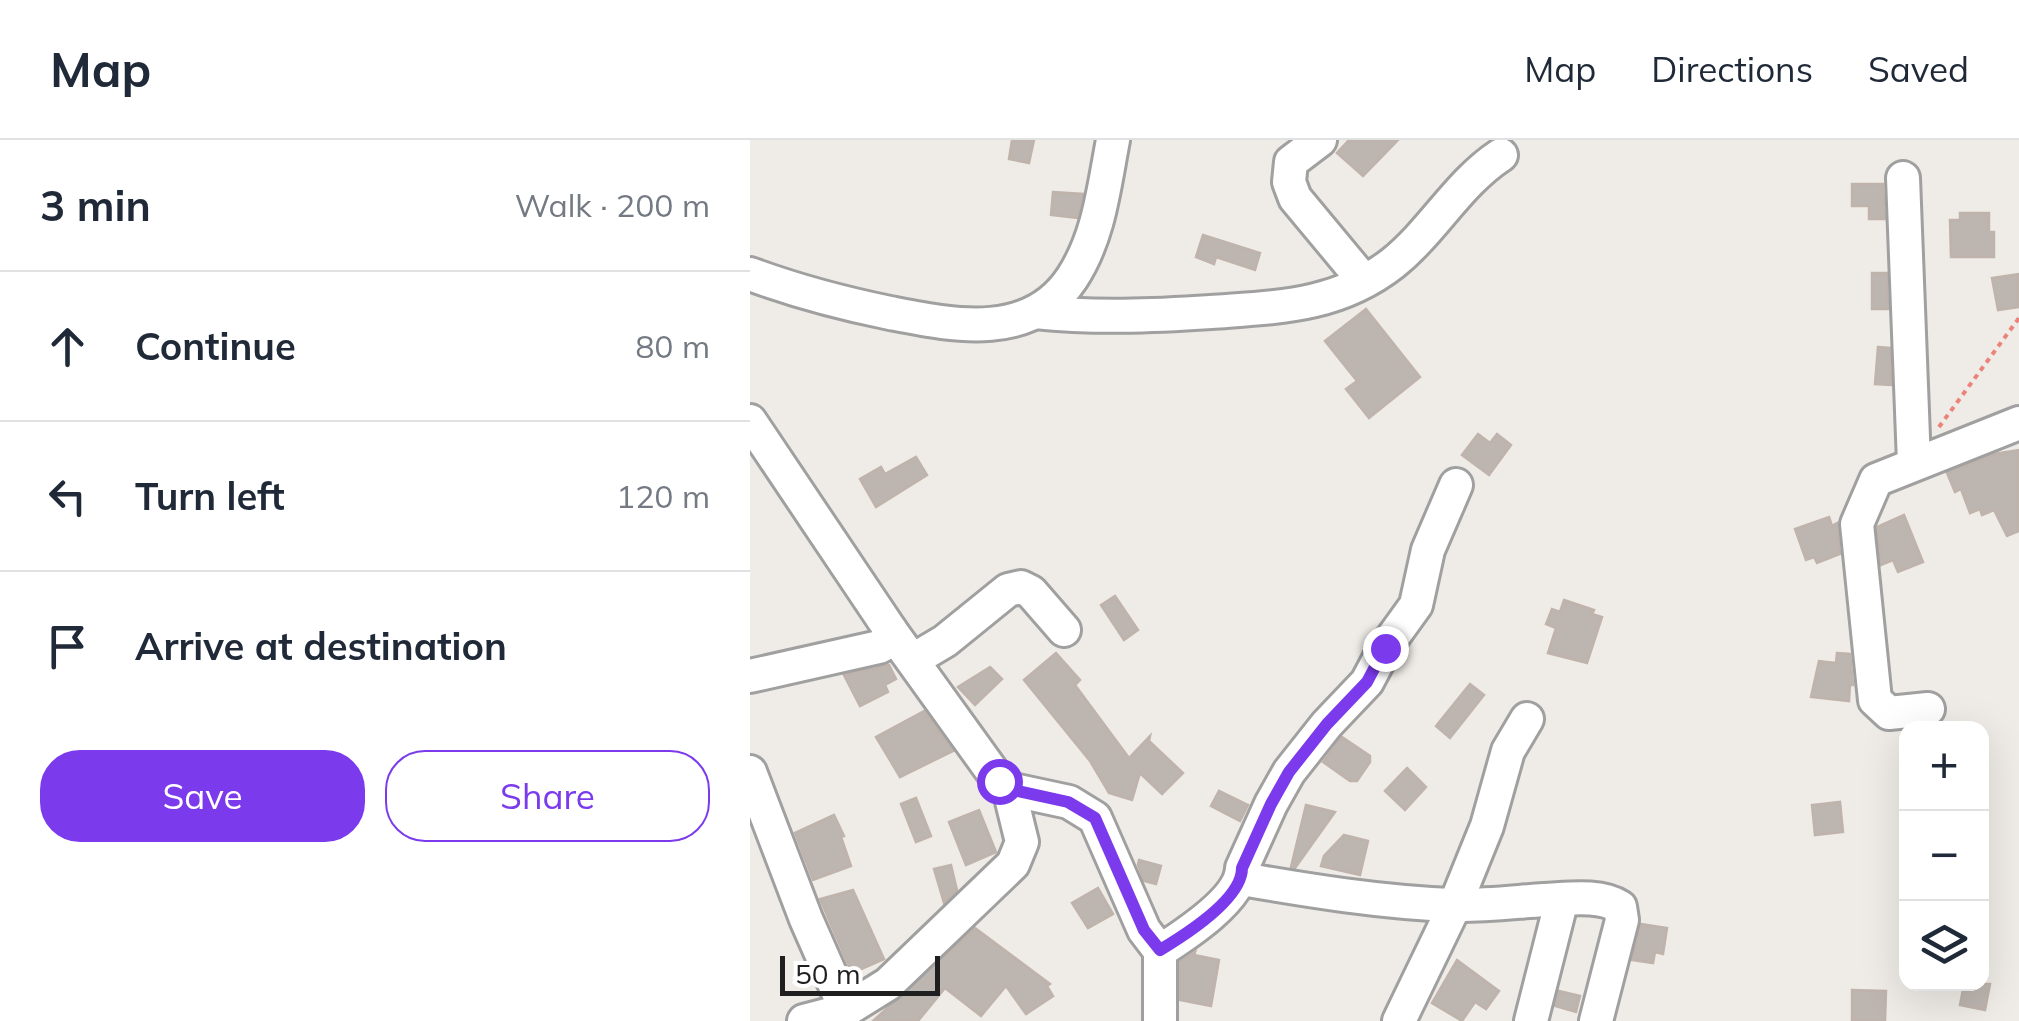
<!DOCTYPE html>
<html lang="en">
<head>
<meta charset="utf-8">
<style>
	:root { --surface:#fff; --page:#f6f6f7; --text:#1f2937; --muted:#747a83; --line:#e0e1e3; --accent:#7c3aed }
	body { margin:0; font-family:Mulish,sans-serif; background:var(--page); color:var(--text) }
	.controls { position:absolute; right:30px; bottom:30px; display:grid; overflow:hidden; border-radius:20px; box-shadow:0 10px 40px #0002 }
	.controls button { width:90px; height:90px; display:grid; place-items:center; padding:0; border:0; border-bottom:2px solid var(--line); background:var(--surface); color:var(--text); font:50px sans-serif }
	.scale { position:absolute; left:30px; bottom:25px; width:160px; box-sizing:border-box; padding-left:10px; border:5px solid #1f1f1f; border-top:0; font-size:28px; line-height:35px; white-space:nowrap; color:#1f1f1f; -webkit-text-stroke:8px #fff; paint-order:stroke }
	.stop { position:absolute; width:30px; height:30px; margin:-22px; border:8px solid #7c3aed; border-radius:50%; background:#fff }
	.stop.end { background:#7c3aed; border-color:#fff; box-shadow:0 2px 10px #0008 }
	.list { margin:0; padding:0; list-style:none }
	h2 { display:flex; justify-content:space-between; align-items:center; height:130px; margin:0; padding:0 40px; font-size:42px }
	h2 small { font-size:32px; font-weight:400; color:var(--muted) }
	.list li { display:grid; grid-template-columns:65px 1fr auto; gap:30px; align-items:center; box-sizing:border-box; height:150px; padding:0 40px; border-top:2px solid var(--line) }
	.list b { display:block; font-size:38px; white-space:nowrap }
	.list em { font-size:32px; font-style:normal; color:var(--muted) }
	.actions { display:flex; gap:20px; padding:30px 40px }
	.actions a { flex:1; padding:22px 0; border:2px solid var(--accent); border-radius:40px; text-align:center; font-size:35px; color:var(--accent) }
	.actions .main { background:var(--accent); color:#fff }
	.icon { flex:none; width:55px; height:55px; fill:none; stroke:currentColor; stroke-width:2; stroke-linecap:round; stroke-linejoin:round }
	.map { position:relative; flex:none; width:1269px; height:881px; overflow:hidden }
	header { display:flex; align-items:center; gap:60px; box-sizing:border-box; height:140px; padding:0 50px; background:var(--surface); border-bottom:2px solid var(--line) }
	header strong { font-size:48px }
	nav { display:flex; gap:55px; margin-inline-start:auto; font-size:35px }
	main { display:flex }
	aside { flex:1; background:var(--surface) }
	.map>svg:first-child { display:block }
	.building { fill:#bcb5b0; stroke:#bfb3ab; stroke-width:2.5 }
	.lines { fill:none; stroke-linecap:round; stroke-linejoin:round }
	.minor-casing { stroke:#a0a0a0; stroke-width:38 }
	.path { stroke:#ec837b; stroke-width:4; stroke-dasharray:5 5; stroke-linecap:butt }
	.minor { stroke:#fff; stroke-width:32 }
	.route { stroke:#7c3aed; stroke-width:12 }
</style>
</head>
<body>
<header>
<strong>Map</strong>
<nav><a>Map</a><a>Directions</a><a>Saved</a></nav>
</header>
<main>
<aside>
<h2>3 min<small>Walk · 200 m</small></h2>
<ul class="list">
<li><svg class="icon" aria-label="ahead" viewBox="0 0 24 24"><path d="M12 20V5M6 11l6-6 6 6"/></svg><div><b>Continue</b></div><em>80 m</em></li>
<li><svg class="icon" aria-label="left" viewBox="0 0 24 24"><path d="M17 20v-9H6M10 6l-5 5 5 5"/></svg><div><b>Turn left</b></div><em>120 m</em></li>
<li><svg class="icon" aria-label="arrive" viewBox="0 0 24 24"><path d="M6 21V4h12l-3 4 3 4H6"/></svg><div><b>Arrive at destination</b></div></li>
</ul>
<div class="actions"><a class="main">Save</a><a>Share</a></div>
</aside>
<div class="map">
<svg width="1269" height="881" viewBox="0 0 1269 881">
	<rect width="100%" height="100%" fill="#efece7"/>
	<g class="building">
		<polygon points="262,0 284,0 279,23 259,19"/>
		<polygon points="599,0 648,0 613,36 587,13"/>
		<polygon points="1102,44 1133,44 1135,79 1119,79 1119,66 1102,66"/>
		<polygon points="303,52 333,54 327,78 301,75"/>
		<polygon points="1210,73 1239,73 1239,92 1244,92 1244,117 1201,117 1200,80 1210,80"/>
		<polygon points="453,95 510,113 505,130 466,117 464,124 446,117"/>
		<polygon points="1122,133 1137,133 1138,169 1122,169"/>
		<polygon points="1269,134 1269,167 1248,170 1242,138"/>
		<polygon points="616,169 670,237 619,278 596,249 607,241 575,201"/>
		<polygon points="1128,207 1140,208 1141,245 1125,244"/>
		<polygon points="728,294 740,303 747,294 761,305 739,335 712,315"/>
		<polygon points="1269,310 1269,391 1257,396 1244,370 1232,375 1230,369 1220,373 1211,349 1205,352 1197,333 1244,314"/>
		<polygon points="166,317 177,335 126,367 110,339 131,327 135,334"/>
		<polygon points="1154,375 1173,422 1148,432 1143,420 1131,425 1127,387"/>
		<polygon points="1079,377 1082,386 1087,383 1090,414 1067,423 1064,417 1056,420 1045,389"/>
		<polygon points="365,456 388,490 374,500 351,465"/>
		<polygon points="814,460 844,470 842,474 852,477 837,523 798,513 806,488 796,484 802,469 810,472"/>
		<polygon points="306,513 330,540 325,545 379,618 400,596 399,601 433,633 412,654 390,633 382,660 359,653 340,621 274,540"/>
		<polygon points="1087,513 1100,514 1103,545 1100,545 1099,561 1061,557 1069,521 1086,523"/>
		<polygon points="139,525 146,539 135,545 138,552 110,566 94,535"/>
		<polygon points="240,527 252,539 225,565 208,547"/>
		<polygon points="720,544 734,555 700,598 686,586"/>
		<polygon points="174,571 203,611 150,637 126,597"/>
		<polygon points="592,597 620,616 620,622 607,641 600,641 573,622"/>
		<polygon points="657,628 676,647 655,670 635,651"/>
		<polygon points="469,651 498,665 490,681 461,666"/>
		<polygon points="166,658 181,696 166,702 151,664"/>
		<polygon points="1090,662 1093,692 1065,695 1062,665"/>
		<polygon points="556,665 585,672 545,728 541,727"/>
		<polygon points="229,670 246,712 216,725 199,682"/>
		<polygon points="84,675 94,696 91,697 101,726 63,740 45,693"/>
		<polygon points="594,695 618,701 610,735 571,726 574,716"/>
		<polygon points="389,720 411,726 406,744 394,741 388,725"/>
		<polygon points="201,725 207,750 194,763 184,729"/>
		<polygon points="348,748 363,774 338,788 322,763"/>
		<polygon points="103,750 134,819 102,833 70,759"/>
		<polygon points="891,784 917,788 913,814 905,812 903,823 882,820"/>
		<polygon points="225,788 300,844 297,846 303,856 276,874 256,846 231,876 195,848 168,881 123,881"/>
		<polygon points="445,812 444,815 469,820 461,866 430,860 430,822"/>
		<polygon points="707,820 749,851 736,869 725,862 712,881 682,863"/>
		<polygon points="1214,844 1240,844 1235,870 1210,865"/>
		<polygon points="1102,850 1136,851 1135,881 1102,881"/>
		<polygon points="809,851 830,856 826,872 805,866"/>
	</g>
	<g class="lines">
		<defs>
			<g id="minor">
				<polyline points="570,0 541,22 539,42 545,58 614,141"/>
				<polyline points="1153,38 1164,323"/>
				<path d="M0 134C46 151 91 163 140 173 202 185 280 202 322 138 349 97 354 47 363 0"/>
				<path d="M285 172C344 178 401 176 461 172 527 167 587 167 643 123 683 91 708 43 751 15"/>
				<polyline points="0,281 141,491 249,641 263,650 319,662 345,678 394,790 410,811 410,881"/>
				<polyline points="163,520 195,501 258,450 271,447 281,452 314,490"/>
				<polyline points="0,536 129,507 136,503 141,491"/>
				<polyline points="1178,569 1139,573 1125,560 1107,384 1126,340 1269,283"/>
				<polyline points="0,632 56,779 96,870"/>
				<path d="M492 739C561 751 630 762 701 765 731 766 764 762 794 760 818 759 850 754 870 767L872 780 846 881"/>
				<path d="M410 811C435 795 491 759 492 728L521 664 539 632 577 584 617 542 635 508 666 465 678 410 706 345"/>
				<polyline points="54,881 96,870 138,844 263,724 272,702 259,649"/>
				<polyline points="649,881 705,765 737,686 758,611 777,579"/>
				<polyline points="781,881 812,759"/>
			</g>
		</defs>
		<use href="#minor" class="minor-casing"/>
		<polyline class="path" points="1189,287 1269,178"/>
		<use href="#minor" class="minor"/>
	</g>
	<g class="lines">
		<path class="route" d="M249 641 263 650 318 662 345 678 394 790 410 810C435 795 492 759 492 728L521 664 539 632 577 584 617 542 635 508"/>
	</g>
</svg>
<div class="controls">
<button>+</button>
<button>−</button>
<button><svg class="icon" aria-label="layers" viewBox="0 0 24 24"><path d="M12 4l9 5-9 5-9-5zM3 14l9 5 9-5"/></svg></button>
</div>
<div class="scale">50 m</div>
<div class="stop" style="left:249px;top:641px"></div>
<div class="stop end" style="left:635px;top:508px"></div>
</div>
</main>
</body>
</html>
